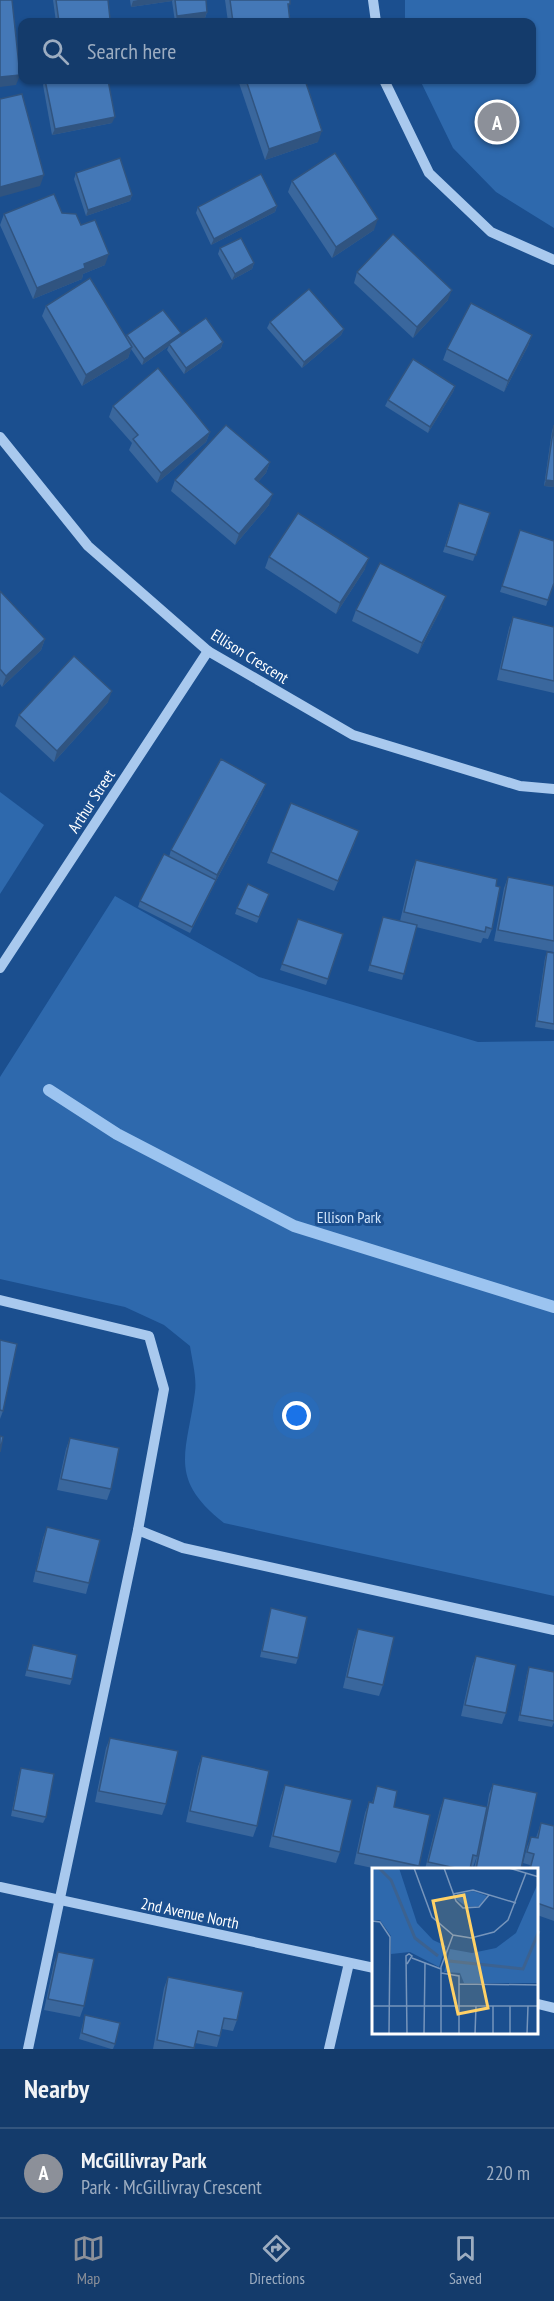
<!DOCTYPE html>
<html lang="en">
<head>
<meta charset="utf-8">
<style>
	:root { --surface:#143b6b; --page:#1d4271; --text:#f1f3f6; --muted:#9dadc1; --line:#33557e; --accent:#8c9099 }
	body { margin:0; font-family:"PT Sans Narrow",sans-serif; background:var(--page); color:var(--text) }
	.you { position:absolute; left:297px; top:1416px; width:21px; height:21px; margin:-15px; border:4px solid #fff; border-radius:50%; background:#1a73e8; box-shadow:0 0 0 9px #1a73e833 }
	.badge { display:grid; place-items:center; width:39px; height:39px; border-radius:50%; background:var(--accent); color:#fff; font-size:20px; font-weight:700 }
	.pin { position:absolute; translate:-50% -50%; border:3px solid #fff; box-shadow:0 2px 6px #0006 }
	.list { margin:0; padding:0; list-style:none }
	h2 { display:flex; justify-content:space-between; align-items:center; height:78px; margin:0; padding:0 24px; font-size:26px }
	h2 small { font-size:20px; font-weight:400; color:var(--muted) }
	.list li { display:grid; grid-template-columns:39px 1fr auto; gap:18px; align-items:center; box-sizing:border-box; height:90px; padding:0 24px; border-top:2px solid var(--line) }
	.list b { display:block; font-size:22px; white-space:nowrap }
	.list p { margin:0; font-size:20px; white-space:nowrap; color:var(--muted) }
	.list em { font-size:20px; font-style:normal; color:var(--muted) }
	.icon { flex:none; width:33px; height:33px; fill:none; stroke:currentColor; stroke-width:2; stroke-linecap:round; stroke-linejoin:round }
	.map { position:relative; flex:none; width:554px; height:2049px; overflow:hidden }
	.search { position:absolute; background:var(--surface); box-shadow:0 2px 4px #0004; left:18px; right:18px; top:18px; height:66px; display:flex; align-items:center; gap:15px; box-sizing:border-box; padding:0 21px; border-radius:12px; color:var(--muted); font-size:22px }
	.sheet { height:168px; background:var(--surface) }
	nav { display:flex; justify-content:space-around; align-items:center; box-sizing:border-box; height:84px; border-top:2px solid var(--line); background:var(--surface); font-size:16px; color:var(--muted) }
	nav a { display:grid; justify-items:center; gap:3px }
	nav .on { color:var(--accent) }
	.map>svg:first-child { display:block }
	.park { fill:#2e69ad }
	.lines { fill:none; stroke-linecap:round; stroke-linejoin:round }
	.stream { stroke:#9cc4f0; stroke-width:12 }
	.minor { stroke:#a9c9ee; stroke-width:10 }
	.wall { fill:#3a679d }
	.shaded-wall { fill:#305480 }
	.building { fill:#4478b7; stroke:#305480; stroke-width:1.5 }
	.labels { text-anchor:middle; stroke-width:6; stroke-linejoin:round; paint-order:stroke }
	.street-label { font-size:16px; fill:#fff; stroke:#1b4f8f }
	.park-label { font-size:16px; fill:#cfe3fa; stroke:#1b4f8f }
	.inset-river { fill:none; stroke:#3c6290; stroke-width:3 }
	.inset-road { fill:none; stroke:#7695bc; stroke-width:1.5 }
	.view { fill:#ffd166; fill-opacity:0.15; stroke:#ffd166; stroke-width:3 }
	.inset-edge { fill:none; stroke:#fff; stroke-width:3 }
</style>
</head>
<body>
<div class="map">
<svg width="554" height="2049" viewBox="0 0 554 2049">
	<rect width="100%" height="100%" fill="#1b4f8f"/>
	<g class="park">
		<polygon points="405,0 554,0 554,228 496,192 453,148 420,80 532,80 532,22 405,22"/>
		<polygon points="0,792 44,825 0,894"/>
		<path d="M115 896 259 977 478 1042 554 1041V1596L224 1523C167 1478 187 1453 195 1392 197 1378 192 1360 190 1346L164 1325 125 1307 0 1279V1077Z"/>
	</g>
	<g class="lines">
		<polyline class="stream" points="49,1090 117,1134 294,1226 554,1307"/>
		<g class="minor">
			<polyline points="373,0 376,22"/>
			<polyline points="384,80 429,173 491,232 554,260"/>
			<polyline points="0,437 88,546 208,651 353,735 520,786 554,789"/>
			<polyline points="0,968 208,651"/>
			<polyline points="0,1300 149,1336 164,1389 138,1530 28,2049"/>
			<polyline points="138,1530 183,1548 554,1630"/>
			<polyline points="0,1887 374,1968"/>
			<polyline points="538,2004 554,2008"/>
			<polyline points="329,2049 349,1963"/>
		</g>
	</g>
	<g class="wall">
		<polygon points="53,0 108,0 109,22 56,22"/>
		<polygon points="130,0 206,0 207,12 205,18 175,22 172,1 131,7"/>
		<polygon points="225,0 290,0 288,9 290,22 228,22"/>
		<polygon points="45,80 112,123 52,135 43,85"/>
		<polygon points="241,80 305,80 318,142 265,160 239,83"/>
		<polygon points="76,173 132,195 130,201 86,216 74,179"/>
		<polygon points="292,181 374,230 332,258 288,192"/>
		<polygon points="277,206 275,212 211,245 196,213 198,207"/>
		<polygon points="62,213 81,225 105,265 83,274 82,279 33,299 0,225 4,214"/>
		<polygon points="220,248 254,263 252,269 232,280 218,254"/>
		<polygon points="357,272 448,300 413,338 354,283"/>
		<polygon points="46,306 126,338 127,335 179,337 223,342 221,348 184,374 167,350 169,346 142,365 131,349 128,358 82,386 42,316"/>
		<polygon points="270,322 344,329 341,335 302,368 267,328"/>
		<polygon points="532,335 528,346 504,392 443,360 447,349"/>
		<polygon points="455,386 453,392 428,433 385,406 388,400"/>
		<polygon points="113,406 210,432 206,442 157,483 129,450 132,443 109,417"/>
		<polygon points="554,425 554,487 544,486 552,431"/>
		<polygon points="270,462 266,473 258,482 269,505 235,545 171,491 175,480"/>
		<polygon points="459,503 490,513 473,561 443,552"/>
		<polygon points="520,530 554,583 546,606 500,592"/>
		<polygon points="269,557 365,569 336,614 265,568"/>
		<polygon points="0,591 45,639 41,650 2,687 0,684"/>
		<polygon points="442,607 418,654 352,621 356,610"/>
		<polygon points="513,617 554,627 554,693 497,680 509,628"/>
		<polygon points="108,702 54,762 15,726 19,715"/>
		<polygon points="266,784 262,794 215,883 190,933 138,907 140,901 169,857 171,850"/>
		<polygon points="355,842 334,891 267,863 271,852"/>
		<polygon points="416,860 496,886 492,929 488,939 483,938 481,943 416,927 402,980 368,971 383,917 400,921 412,870"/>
		<polygon points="508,877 554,886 554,952 494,941 504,888"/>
		<polygon points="269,894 257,923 235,914 237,908"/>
		<polygon points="298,919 343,934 326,985 280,970"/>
		<polygon points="547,952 554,953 554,1030 535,1027 545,958"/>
		<polygon points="0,1340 3,1411 0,1419"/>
		<polygon points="70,1438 111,1489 107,1500 57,1490 66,1449"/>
		<polygon points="47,1527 89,1583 86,1594 33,1582 43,1538"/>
		<polygon points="271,1608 298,1658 296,1664 260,1657"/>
		<polygon points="358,1629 383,1685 379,1696 343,1688 354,1640"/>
		<polygon points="33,1645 72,1679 70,1685 25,1676"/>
		<polygon points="476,1656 506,1713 502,1724 461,1716 472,1667"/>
		<polygon points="529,1667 554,1722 552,1727 518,1721 527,1673"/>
		<polygon points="110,1738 166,1804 162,1815 95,1802 106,1748"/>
		<polygon points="202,1756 257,1826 253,1837 186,1822 198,1767"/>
		<polygon points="21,1768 46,1817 43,1823 11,1816 19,1774"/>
		<polygon points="493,1784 521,1869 474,1869 477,1856 473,1867 471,1866 470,1869 425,1869 440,1809 444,1798 487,1807 489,1794"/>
		<polygon points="285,1785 340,1852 336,1863 269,1847 281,1796"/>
		<polygon points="377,1786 394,1807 419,1866 418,1869 377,1869 354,1864 365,1813 369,1802 372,1803"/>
		<polygon points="541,1823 554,1826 554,1921 537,1915 537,1869 529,1869 530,1865 523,1863 527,1847 531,1837 536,1838"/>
		<polygon points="58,1952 84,2006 80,2017 44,2010 54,1963"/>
		<polygon points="168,1977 237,2020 233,2031 222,2029 217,2047 195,2043 194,2049 153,2049 164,1988"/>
		<polygon points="85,2015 115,2044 113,2049 111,2049 79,2039"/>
	</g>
	<g class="shaded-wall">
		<polygon points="138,0 173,0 172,1 131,7 133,1"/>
		<polygon points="207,12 205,18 175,22 177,16"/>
		<polygon points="110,19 109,22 80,22"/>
		<polygon points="20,75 16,85 0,87 0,77"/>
		<polygon points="115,117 112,123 52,135 55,129"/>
		<polygon points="322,131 318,142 265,160 269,149"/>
		<polygon points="44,175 40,186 0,197 0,187"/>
		<polygon points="132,195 130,201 86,216 88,210"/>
		<polygon points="277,206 275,212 211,245 214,239"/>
		<polygon points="378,219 374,230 332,258 336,247"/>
		<polygon points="109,254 105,265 83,274 82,279 33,299 37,288 84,264"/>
		<polygon points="254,263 252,269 232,280 235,274"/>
		<polygon points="452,290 448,300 413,338 417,327"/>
		<polygon points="344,329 341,335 302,368 304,362"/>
		<polygon points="181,333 178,339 169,344 169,346 142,365 144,359"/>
		<polygon points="532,335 528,346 504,392 508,381"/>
		<polygon points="223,342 221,348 184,374 186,368"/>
		<polygon points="132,347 128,358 82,386 86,375"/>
		<polygon points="455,386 453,392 428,433 430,427"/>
		<polygon points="210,432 206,442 157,483 161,473"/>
		<polygon points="270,462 266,473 251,490 255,479"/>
		<polygon points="546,480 554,481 554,487 544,486"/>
		<polygon points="273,494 269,505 235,545 239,534"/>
		<polygon points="369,558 365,569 336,614 340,603"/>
		<polygon points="446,596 442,607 418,654 422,643"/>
		<polygon points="45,639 41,650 2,687 6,676"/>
		<polygon points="112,691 108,702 54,762 57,751"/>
		<polygon points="266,784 262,794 215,883 190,933 214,884 217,875"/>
	</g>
	<g class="building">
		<polygon points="0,0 12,0 20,75 0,77"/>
		<polygon points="56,0 108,0 110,19 80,22 59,22"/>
		<polygon points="175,0 206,0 207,12 177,16"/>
		<polygon points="230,0 290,0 290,4 288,4 290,22 233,22"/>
		<polygon points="45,80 108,80 115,117 55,129"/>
		<polygon points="246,80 305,80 322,131 269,149"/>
		<polygon points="22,94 44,175 0,187 0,99"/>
		<polygon points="335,153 378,219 336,247 292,181"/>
		<polygon points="120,158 132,195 88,210 76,173"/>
		<polygon points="261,174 277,206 214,239 198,207"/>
		<polygon points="54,194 62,213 76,214 81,225 95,220 109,254 84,264 85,268 37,288 4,214"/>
		<polygon points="393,234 452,290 417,327 357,272"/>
		<polygon points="241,238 254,263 235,274 220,248"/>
		<polygon points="90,278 132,347 86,375 46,306"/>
		<polygon points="309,289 344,329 304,362 270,322"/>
		<polygon points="471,303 532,335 508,381 447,349"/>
		<polygon points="163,310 181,333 144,359 127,335"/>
		<polygon points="206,318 223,342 186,368 169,344"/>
		<polygon points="413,359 455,386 430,427 388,400"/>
		<polygon points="158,368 210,432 161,473 133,439 138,435 113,406"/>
		<polygon points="226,425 270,462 255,479 273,494 239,534 175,480"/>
		<polygon points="554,425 554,481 546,480"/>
		<polygon points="459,503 490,513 476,555 446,546"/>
		<polygon points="298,513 369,558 340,603 269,557"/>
		<polygon points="520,530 554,541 554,583 548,600 502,586"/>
		<polygon points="380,563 446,596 422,643 356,610"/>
		<polygon points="0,591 45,639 6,676 0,669"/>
		<polygon points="513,617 554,627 554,681 501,669"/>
		<polygon points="74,656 112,691 57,751 19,715"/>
		<polygon points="221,759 266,784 217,875 171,850"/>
		<polygon points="291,803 359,831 338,881 271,852"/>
		<polygon points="164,854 216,880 192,927 140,901"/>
		<polygon points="416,860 497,879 496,886 500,887 492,929 486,927 485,932 404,912"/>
		<polygon points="508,877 554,886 554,941 498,930"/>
		<polygon points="248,884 269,894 259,917 237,908"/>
		<polygon points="383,917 417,925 404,974 370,965"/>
		<polygon points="298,919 343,934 328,979 282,964"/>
		<polygon points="547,952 554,953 554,1024 537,1021"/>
		<polygon points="0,1340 17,1344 3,1411 0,1410"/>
		<polygon points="0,1436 3,1437 0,1452"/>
		<polygon points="70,1438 119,1448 111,1489 61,1479"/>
		<polygon points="47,1527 100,1540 89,1583 36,1571"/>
		<polygon points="271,1608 307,1617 298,1658 262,1651"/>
		<polygon points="358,1629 394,1637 383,1685 347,1677"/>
		<polygon points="33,1645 77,1655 72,1679 27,1670"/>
		<polygon points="476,1656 516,1665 506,1713 465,1705"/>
		<polygon points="529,1667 554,1672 554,1721 520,1715"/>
		<polygon points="110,1738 178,1751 166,1804 99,1791"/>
		<polygon points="202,1756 269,1771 257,1826 190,1811"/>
		<polygon points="21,1768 54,1774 46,1817 13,1810"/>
		<polygon points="493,1784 537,1793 521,1869 476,1869"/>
		<polygon points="285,1785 352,1800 340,1852 273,1836"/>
		<polygon points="377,1786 397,1791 394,1807 430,1815 419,1866 358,1853 369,1802 373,1803"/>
		<polygon points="444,1798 487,1807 477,1856 473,1855 470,1869 460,1869 428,1862"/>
		<polygon points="541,1823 554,1826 554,1909 537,1903 537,1869 530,1869 534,1854 527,1852 531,1837 538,1838"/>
		<polygon points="58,1952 94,1959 84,2006 48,1999"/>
		<polygon points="168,1977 243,1992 237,2020 224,2018 220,2036 198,2031 194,2048 157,2040"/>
		<polygon points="85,2015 120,2023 115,2044 82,2033"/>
	</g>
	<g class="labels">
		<g class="street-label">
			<text transform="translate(250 656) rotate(32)" y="6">Ellison Crescent</text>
			<text transform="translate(91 801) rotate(-57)" y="6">Arthur Street</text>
			<text transform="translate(190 1913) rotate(12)" y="6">2nd Avenue North</text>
		</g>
		<g class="park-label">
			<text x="349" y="1223">Ellison Park</text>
		</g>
	</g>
	<g transform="translate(372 1868)">
		<rect width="166" height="166" fill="#1b4f8f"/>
		<path d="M0 0H27L45 55 61 72 74 78 67 99 38 84 19 86V68L8 52H0ZM166 15V115H92L88 105 72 104 78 81 100 85 124 80 144 65ZM101 23 115 28 107 38 95 39 84 31 85 26Z" fill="#2e69ad"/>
		<path class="inset-river" d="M7 0 19 12 43 70 66 88M77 93 151 101 167 63"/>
		<path class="inset-road" d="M42 0 60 49 81 67 99 70 122 64 136 52 154 5M72 0 84 33 91 40 107 39 117 27M137 0 167 9M81 26 101 22 144 35M0 53 8 54 18 69 17 166M0 75V166M40 90 69 101M69 105 87 108V166M87 116 167 117M0 138H167M35 166 34 88 37 86 40 88 35 96M52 166 53 95M69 166V99L81 67M103 166 104 138M121 166V138M138 166V138M155 166 156 138"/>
		<path class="view" d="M92 27 116 140 86 146 61 33Z"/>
		<rect width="166" height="166" class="inset-edge"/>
	</g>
</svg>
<div class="you"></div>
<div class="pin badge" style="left:497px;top:122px">A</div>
<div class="search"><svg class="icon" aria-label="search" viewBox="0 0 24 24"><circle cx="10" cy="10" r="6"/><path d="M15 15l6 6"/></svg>Search here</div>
</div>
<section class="sheet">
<h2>Nearby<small></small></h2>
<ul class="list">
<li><span class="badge">A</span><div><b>McGillivray Park</b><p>Park · McGillivray Crescent</p></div><em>220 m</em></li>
</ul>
</section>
<nav>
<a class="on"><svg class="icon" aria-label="map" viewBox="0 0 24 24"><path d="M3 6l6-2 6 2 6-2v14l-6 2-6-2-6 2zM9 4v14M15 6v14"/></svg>Map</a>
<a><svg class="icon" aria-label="directions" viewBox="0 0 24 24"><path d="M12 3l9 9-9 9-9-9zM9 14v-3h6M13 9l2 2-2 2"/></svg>Directions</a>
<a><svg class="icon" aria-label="saved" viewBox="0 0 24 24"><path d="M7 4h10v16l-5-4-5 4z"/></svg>Saved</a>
</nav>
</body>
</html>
